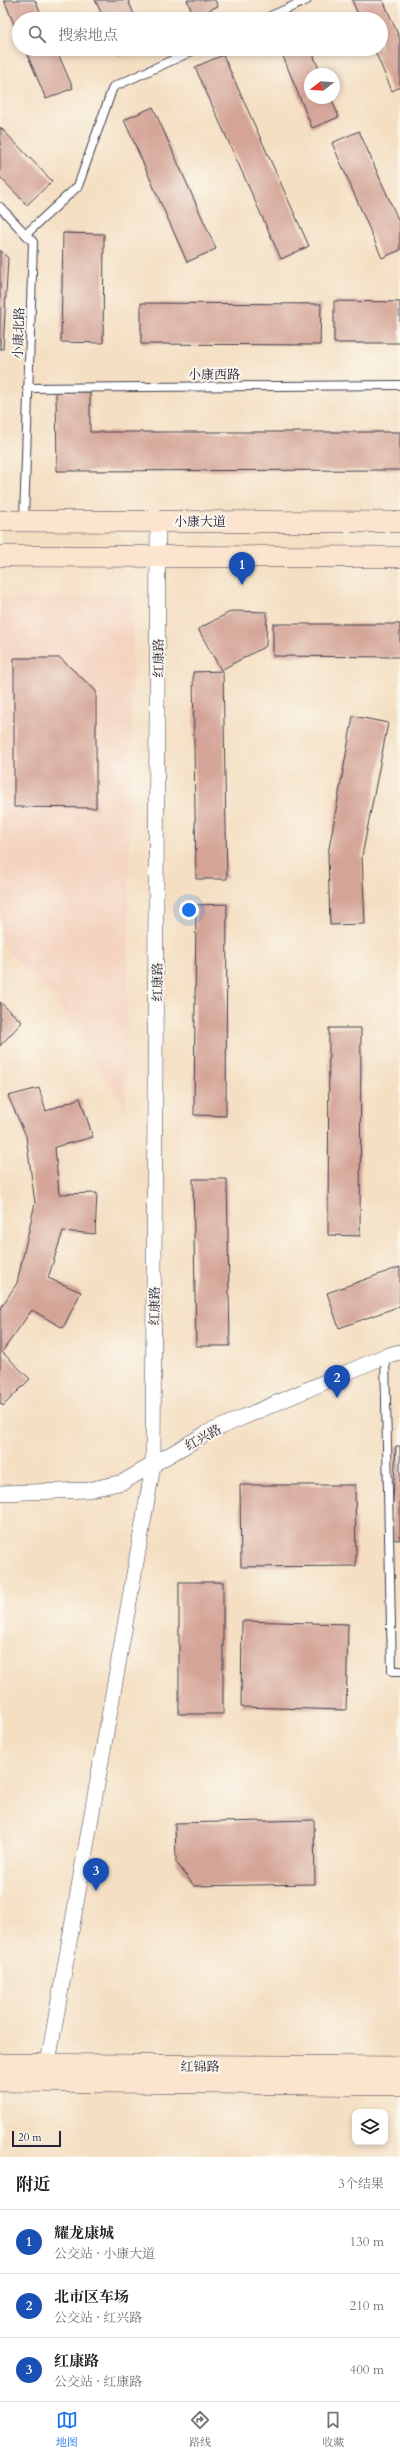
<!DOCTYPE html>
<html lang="zh">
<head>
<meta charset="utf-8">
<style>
	:root { --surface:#fff; --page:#f6f6f6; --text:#222; --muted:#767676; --line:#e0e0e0; --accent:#1a73e8 }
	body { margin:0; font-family:Cardo,"Noto Serif SC",serif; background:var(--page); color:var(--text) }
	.controls { position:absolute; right:12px; bottom:12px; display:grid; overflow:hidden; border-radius:8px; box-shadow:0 2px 6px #0003 }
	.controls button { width:36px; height:36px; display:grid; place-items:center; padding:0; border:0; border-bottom:1px solid var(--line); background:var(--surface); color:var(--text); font:20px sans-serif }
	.compass { position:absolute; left:304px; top:68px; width:36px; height:36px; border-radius:50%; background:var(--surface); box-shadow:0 2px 6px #0003; rotate:253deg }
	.scale { position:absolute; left:12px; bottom:10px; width:49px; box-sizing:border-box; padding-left:4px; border:2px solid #22223b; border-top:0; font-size:11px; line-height:14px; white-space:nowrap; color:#22223b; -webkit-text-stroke:3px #fbf7ec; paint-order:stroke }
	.you { position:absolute; left:189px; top:910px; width:14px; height:14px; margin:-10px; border:3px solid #fff; border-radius:50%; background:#1a73e8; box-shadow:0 0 0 6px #1a73e833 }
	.badge { display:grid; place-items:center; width:26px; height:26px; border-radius:50%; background:var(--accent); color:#fff; font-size:13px; font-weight:700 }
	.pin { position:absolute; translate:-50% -33px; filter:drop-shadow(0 1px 2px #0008) }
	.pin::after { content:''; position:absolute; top:21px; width:14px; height:12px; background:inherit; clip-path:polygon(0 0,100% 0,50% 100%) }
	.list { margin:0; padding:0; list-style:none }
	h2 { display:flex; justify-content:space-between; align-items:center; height:52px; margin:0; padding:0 16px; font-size:17px }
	h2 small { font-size:13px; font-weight:400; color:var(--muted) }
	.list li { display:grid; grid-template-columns:26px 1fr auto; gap:12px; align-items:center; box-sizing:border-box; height:64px; padding:0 16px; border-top:1px solid var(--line) }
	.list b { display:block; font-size:15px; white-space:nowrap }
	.list p { margin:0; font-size:13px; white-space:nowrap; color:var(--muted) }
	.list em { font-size:13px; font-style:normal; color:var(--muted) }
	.icon { flex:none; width:22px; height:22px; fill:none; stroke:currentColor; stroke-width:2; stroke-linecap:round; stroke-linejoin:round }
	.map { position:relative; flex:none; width:400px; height:2157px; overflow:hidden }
	.search { position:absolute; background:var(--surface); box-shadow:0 2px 6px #0003; left:12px; right:12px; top:12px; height:44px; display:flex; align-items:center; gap:10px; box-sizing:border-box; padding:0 14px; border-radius:22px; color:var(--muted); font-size:15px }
	.sheet { height:244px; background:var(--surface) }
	nav { display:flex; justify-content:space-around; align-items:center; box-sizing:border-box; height:56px; border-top:1px solid var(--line); background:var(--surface); font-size:11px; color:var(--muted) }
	nav a { display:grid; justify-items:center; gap:2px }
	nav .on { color:var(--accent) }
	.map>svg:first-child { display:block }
	.built { fill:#f4d3c0 }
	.building { fill:#d4a497 }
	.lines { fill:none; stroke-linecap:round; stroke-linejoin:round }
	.lane-casing { stroke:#423e4f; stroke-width:10 }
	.street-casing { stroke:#423e4f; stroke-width:16 }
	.secondary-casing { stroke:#423e4f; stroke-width:22 }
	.lane { stroke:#fff; stroke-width:8 }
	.street { stroke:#fff; stroke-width:15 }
	.secondary { stroke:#fbe5cf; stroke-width:21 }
	.labels { text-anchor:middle; stroke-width:4; stroke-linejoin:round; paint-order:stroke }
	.street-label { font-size:13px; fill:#22223b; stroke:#fbf7ec }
</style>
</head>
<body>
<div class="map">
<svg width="400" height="2157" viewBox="0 0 400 2157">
	<rect width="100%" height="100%" fill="#fbf7ec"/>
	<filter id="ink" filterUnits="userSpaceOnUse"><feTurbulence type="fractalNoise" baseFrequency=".025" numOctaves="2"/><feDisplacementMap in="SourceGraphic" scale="8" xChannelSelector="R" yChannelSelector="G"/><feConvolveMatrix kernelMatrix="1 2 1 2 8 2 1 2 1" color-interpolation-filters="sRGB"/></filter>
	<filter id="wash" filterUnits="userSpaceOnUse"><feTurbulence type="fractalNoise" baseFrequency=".012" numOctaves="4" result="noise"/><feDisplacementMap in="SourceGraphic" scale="16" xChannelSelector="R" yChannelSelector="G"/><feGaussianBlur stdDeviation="0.9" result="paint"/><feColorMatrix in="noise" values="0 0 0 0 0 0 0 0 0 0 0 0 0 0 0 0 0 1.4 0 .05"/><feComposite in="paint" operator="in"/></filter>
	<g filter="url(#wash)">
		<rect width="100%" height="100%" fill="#f4dfc3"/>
		<polygon class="built" points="133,595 126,1110 56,1000 0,943 0,599"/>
		<g id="blocks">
			<g class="building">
				<polygon points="4,0 35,0 43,19 19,19 19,36"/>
				<polygon points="95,0 128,0 136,19 104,19"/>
				<polygon points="187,0 215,0 218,6 194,17"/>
				<polygon points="352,0 383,0 400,39 400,87 392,91 374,49 381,49 381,19 360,19"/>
				<polygon points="25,49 56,49 73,88 46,99"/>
				<polygon points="117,49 133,49 119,55"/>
				<polygon points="280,49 311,49 321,74 310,74 310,98 331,98 339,117 312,128"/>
				<polygon points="223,55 309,246 281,259 195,67"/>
				<polygon points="153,107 216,249 187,262 124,120"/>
				<polygon points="0,127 52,181 27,205 0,177"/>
				<polygon points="359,131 400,224 400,250 382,258 332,143"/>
				<polygon points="63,233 104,234 103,343 61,342"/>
				<polygon points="0,250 8,258 3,349 0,349"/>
				<polygon points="334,301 400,302 400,343 334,343"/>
				<polygon points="141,303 321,304 320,345 141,344"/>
				<polygon points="56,392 90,392 90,432 400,432 400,470 57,471"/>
				<polygon points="232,611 267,612 266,646 221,670 198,629"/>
				<polygon points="273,624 400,624 400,657 273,656"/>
				<polygon points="14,658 60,658 96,691 96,808 14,807"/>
				<polygon points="223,671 227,879 196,879 193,672"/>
				<polygon points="353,716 388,723 362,856 365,924 330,925 328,854"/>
				<polygon points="227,904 226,1116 194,1115 196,905"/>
				<polygon points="0,1002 22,1022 0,1046"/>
				<polygon points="329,1028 361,1028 360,1236 328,1235"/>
				<polygon points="39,1088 46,1111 80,1098 93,1137 55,1147 59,1194 97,1193 95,1234 63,1231 48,1278 81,1292 63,1328 32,1310 2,1352 30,1379 3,1406 0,1403 0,1309 17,1283 35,1203 26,1136 8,1096"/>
				<polygon points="193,1179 227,1179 230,1346 196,1346"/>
				<polygon points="400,1267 400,1306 339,1328 327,1293"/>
				<polygon points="396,1446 400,1446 400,1540 391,1539"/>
				<polygon points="240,1485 355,1485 356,1566 241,1567"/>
				<rect x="179" y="1582" width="44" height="132"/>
				<polygon points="242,1621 348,1624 346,1710 241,1707"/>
				<polygon points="314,1820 315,1884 194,1886 176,1862 175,1823"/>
			</g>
		</g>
	</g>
	<g filter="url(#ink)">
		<use href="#blocks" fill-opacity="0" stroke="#423e4f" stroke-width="1"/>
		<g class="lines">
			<defs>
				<g id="lane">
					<polyline points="264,19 307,0"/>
					<polyline points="0,207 33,242 24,520"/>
					<polyline points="26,234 78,186 113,87 197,49"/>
					<polyline points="27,388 400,385"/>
					<polyline points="385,1356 392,1671 400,1671"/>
				</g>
				<g id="street">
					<polyline points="0,1493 88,1490 123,1482 207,1433 385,1356 400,1352"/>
					<polyline points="46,2074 153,1466 158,520"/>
				</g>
				<g id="secondary">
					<polyline points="0,521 400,522"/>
					<polyline points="0,556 400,557"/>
					<polyline points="0,2064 400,2067"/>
					<polyline points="0,2081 400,2085"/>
				</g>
			</defs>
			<use href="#lane" class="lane-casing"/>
			<use href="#street" class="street-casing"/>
			<use href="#secondary" class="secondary-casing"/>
			<use href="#lane" class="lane"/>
			<use href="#street" class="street"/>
			<use href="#secondary" class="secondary"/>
		</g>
	</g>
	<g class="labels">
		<g class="street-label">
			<text transform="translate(18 333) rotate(-88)" y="5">小康北路</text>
			<text x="214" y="379">小康西路</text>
			<text x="200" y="526">小康大道</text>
			<text transform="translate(158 658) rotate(-90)" y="5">红康路</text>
			<text transform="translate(157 982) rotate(-90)" y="5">红康路</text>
			<text transform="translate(154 1306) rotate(-89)" y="5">红康路</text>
			<text transform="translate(203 1437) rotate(-28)" y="5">红兴路</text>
			<text x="200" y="2071">红锦路</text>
		</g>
	</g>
</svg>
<div class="controls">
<button><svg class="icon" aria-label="layers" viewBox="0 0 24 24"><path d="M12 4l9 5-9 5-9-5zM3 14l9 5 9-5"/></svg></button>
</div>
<svg class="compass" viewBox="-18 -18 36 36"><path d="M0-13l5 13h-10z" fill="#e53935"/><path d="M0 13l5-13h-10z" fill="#767676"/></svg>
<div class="scale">20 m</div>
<div class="you"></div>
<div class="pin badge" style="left:242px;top:585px;background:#1a4fb4">1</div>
<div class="pin badge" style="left:337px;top:1398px;background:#1a4fb4">2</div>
<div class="pin badge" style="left:96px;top:1891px;background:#1a4fb4">3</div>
<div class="search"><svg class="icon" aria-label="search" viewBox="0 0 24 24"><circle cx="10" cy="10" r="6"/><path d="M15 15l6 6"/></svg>搜索地点</div>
</div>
<section class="sheet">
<h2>附近<small>3个结果</small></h2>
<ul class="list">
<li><span class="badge" style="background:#1a4fb4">1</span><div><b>耀龙康城</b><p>公交站 · 小康大道</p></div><em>130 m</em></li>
<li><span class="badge" style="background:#1a4fb4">2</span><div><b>北市区车场</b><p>公交站 · 红兴路</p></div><em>210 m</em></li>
<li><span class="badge" style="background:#1a4fb4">3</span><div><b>红康路</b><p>公交站 · 红康路</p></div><em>400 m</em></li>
</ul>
</section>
<nav>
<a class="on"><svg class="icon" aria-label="map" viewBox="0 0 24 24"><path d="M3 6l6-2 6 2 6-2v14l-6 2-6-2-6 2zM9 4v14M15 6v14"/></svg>地图</a>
<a><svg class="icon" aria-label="directions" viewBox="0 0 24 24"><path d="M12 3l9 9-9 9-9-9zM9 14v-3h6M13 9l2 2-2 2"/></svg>路线</a>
<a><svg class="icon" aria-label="saved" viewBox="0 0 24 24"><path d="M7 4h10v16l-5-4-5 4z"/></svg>收藏</a>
</nav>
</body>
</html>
